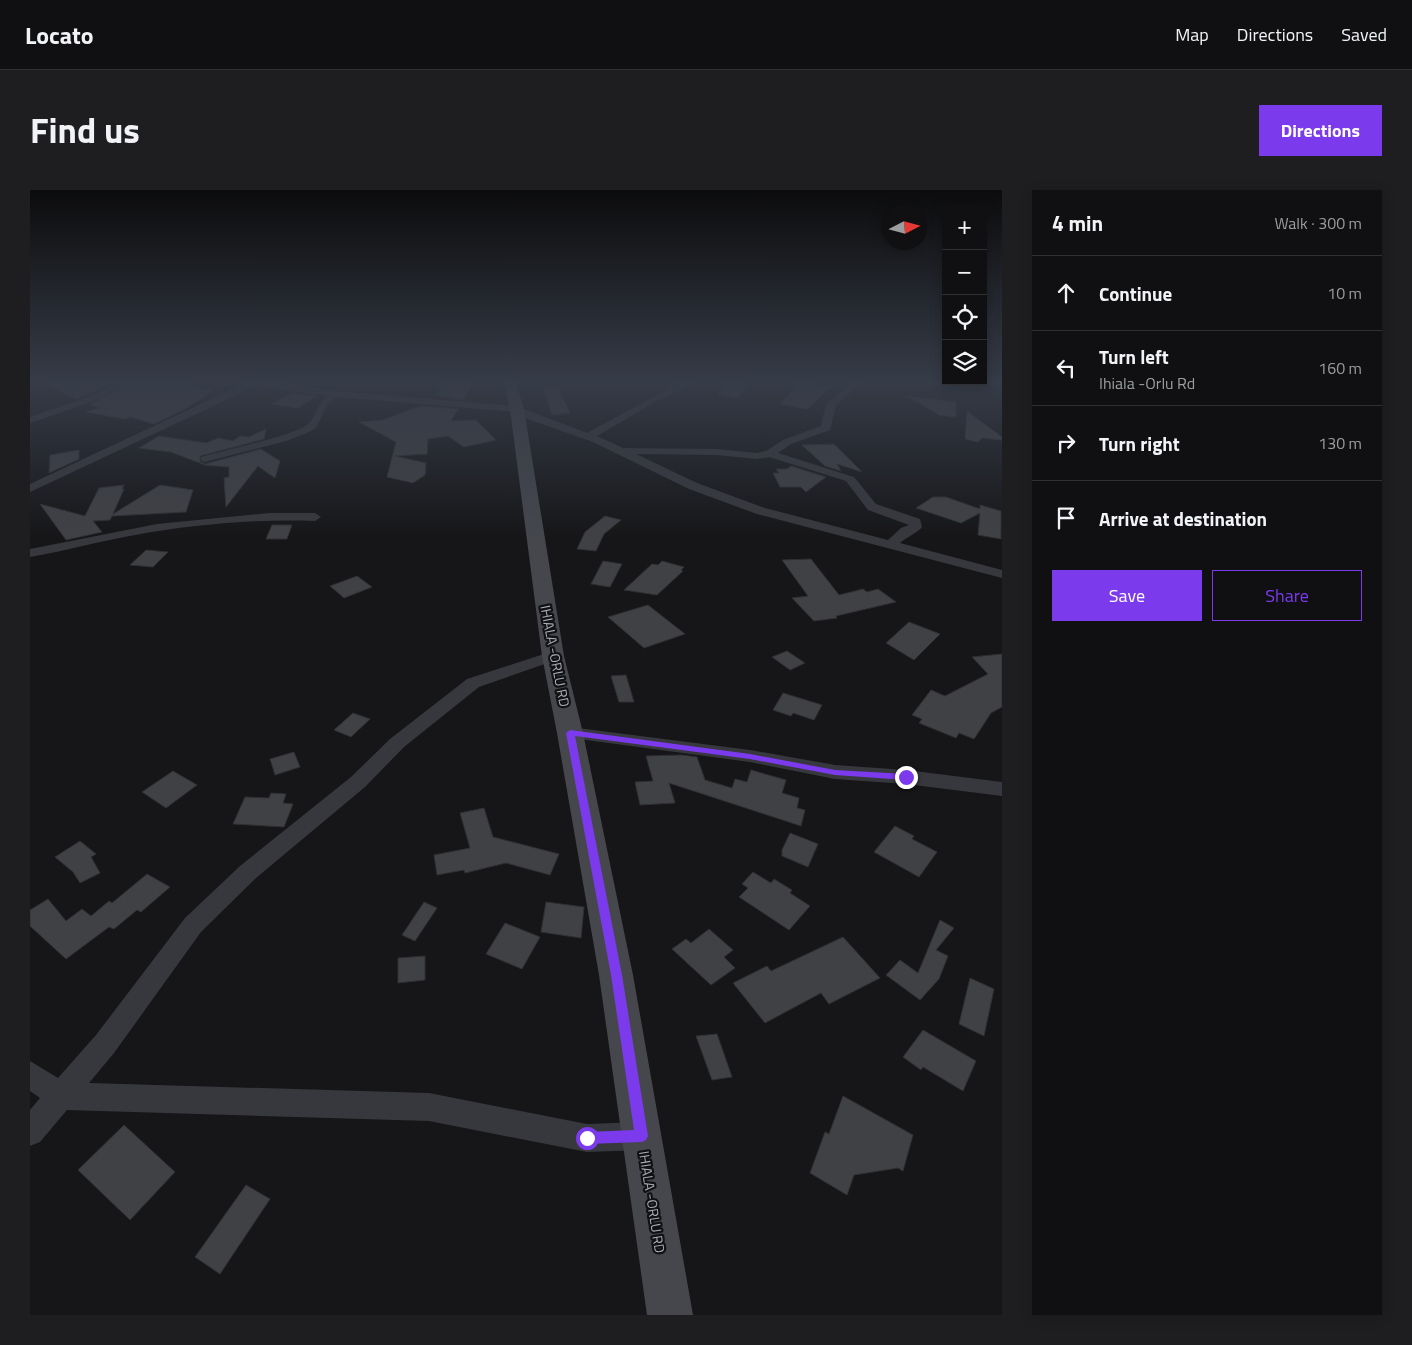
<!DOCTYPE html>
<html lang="en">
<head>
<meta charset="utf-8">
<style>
	:root { --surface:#101012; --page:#1e1e20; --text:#f1f3f6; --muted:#9c9d9f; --line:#303032; --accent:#7c3aed }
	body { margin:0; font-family:"Titillium Web",sans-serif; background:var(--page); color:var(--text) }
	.controls { position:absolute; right:15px; top:15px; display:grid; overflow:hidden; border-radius:0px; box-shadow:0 2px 12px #0003 }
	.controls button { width:45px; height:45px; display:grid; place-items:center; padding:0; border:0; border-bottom:1px solid var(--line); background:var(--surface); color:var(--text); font:25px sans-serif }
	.compass { position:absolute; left:852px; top:15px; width:45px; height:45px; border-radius:50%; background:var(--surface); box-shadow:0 2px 12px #0003; rotate:84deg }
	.stop { position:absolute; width:15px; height:15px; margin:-11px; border:4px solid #7c3aed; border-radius:50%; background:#fff }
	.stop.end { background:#7c3aed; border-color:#fff; box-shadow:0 1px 5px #0008 }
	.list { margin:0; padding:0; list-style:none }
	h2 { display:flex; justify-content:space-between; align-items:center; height:65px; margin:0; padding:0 20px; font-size:21px }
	h2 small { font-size:16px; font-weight:400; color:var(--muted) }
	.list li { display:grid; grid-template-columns:32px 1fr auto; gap:15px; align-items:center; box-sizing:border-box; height:75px; padding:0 20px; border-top:1px solid var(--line) }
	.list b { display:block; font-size:19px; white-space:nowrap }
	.list p { margin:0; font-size:16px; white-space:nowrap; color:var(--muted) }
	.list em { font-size:16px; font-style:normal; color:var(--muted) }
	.actions { display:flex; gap:10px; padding:15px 20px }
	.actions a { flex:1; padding:11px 0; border:1px solid var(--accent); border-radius:0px; text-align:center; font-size:18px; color:var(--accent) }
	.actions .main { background:var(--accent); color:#fff }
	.icon { flex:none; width:28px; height:28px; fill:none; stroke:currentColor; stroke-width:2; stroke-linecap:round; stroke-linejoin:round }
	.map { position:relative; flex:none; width:972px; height:1125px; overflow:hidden; border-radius:0px }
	header { display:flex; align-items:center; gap:30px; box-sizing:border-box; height:70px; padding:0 25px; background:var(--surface); border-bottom:1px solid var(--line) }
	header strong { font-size:24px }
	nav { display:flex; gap:28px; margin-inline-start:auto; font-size:18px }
	.intro { display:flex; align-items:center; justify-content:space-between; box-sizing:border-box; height:120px; padding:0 30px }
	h1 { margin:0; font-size:35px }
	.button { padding:12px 22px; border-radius:0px; background:var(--accent); color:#fff; font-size:18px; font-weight:700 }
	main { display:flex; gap:30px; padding:0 30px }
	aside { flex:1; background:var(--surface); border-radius:0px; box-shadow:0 2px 12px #0003 }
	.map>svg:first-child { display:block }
	.building { fill:#404145; stroke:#303034 }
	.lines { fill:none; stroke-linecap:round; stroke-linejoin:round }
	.street { fill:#37383d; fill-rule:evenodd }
	.secondary { fill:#45474d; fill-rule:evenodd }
	.route { fill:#7c3aed }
	.labels { text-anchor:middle; stroke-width:4.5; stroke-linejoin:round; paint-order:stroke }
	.street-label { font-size:14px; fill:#a8adb8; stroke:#111113 }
</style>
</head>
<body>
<header>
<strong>Locato</strong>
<nav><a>Map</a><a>Directions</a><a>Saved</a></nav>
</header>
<div class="intro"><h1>Find us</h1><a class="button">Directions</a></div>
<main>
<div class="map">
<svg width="972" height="1125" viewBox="0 0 972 1125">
	<rect width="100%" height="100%" fill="#161618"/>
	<g class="building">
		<polygon points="39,190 76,193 91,190 47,209 18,196"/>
		<polygon points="110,190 141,190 183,201 155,219 124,234 100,227 95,229 56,222 69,218 60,214"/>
		<polygon points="765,190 785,190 785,195 800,197 778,219 750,214 764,198"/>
		<polygon points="699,192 719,195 707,208 687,204"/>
		<polygon points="412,193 442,194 433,210 406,205"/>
		<polygon points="513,198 528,198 540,223 522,225"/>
		<polygon points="262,203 286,206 268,218 242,214"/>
		<polygon points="877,206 926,212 926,227 909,225"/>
		<polygon points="390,216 428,219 421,231 446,230 466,250 434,257 418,246 398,249 397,264 365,266 396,273 395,285 383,293 357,287 366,252 329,232 353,230"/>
		<polygon points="937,221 972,247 972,250 952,248 948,252 935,249"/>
		<polygon points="236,239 234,249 170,266 170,272 175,274 231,259 250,271 245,288 228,276 196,317 194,288 199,287 199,277 175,275 141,262 109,258 129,246 176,253 188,248 203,251 210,246 219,247"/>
		<polygon points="804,254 832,282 807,274 811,281 795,276 772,255"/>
		<polygon points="49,260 49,269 19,283 20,265"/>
		<polygon points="761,276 796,287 776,302 771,297 750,297 743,283 749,283 746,279 757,279"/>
		<polygon points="94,295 92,299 94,299 83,324 130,295 163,300 156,322 82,326 80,330 63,331 72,342 36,350 10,314 55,326 69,298"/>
		<polygon points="903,307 916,307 950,319 950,315 971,321 971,349 948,345 950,323 931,333 886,318"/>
		<polygon points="575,326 591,330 574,344 566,361 547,359 555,342"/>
		<polygon points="242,335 262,335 257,349 236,349"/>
		<polygon points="116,360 138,362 123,377 100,375"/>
		<polygon points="781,369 809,405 833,399 837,402 848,399 866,412 806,426 807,428 784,431 762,408 778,406 752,370"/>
		<polygon points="573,371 592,374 580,397 561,394"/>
		<polygon points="632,371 654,377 651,380 653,381 627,405 594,400 622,374 628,375"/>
		<polygon points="327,386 342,397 314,408 300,396"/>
		<polygon points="618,415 655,444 614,458 578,427"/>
		<polygon points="879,432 910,444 884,470 856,453"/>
		<polygon points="757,461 775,473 760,480 742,467"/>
		<polygon points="972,464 972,517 961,523 944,549 929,543 926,548 889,533 892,529 882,525 901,500 915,506 958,484 942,467"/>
		<polygon points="596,485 604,512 589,512 581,486"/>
		<polygon points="753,503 792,515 784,530 763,523 761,526 743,520"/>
		<polygon points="323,523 340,529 321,547 304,540"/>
		<polygon points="264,562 270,577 245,585 240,569"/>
		<polygon points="652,565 667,567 675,590 702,598 705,589 717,592 721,580 756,590 752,603 769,608 767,618 775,620 771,636 639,593 645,613 610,615 605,592 623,591 616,566"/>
		<polygon points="143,581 167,595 136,618 112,602"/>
		<polygon points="241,603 256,604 253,613 263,614 254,637 203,634 215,607 239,608"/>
		<polygon points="454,618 463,647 529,664 520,685 476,673 435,683 434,680 407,685 404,665 440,658 430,623"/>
		<polygon points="865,636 884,646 882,649 907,662 889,687 844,662"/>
		<polygon points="760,643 788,654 778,677 752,666 752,660"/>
		<polygon points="50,651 66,664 61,667 70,683 50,693 43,682 25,667"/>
		<polygon points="723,682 741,693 744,689 762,700 760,703 780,716 759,740 709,707 718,698 712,694"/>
		<polygon points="117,684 140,697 111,722 107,720 84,739 79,737 36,769 0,736 0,720 18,709 36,731 52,719 61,726 79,711 82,713"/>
		<polygon points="394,712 407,718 385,751 372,745"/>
		<polygon points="516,712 554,717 551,748 511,742"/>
		<polygon points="910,730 924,738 906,760 918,766 909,789 890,810 856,785 870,770 888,783"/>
		<polygon points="475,733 510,747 492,779 456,764"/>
		<polygon points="679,739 703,760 694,767 705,778 681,795 642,759 656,749 661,753"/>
		<polygon points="813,747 850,788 799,814 791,803 735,833 703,793 737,776 741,781"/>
		<polygon points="395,766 395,790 368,793 368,768"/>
		<polygon points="940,788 964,799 954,846 929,834"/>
		<polygon points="893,840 946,871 933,901 893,877 891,880 873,867"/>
		<polygon points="687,844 702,887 682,890 666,846"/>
		<polygon points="813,906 883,945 873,981 868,978 824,985 817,1005 780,983 795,942 799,944"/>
		<polygon points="94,935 145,982 100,1030 48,980"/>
		<polygon points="216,995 240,1009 190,1084 165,1067"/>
	</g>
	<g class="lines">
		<g class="street">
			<polygon points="96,190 108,190 64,211 0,233 0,227 58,207"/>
			<path d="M222 190H237L304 201 487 216 557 243 655 190H664L658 197 625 212 567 246 593 258 687 259 727 263 736 261 753 250 791 236 796 214 820 194V190H829L827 197 806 215 800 240 761 254 748 263 824 287 846 314 890 329 892 337C887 343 877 347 870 353L972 380V388L727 324 659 299 563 252 498 229 485 222 306 207 297 215 286 238 277 243 256 251 175 272 171 271V267C191 261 266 245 278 234 286 226 287 214 297 206L240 198 230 194 0 302V294ZM606 264 687 265 727 269 739 267 816 291 838 320 879 335 871 338 858 350 735 318 667 293Z"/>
			<path d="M240 323H285L291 327 285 331C225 329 165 334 105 345 70 351 35 361 0 367V359L127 334Z"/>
			<polygon points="523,461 529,463 531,466 529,469 449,497 374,557 335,597 226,688 171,742 84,863 59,893 399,903 557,934 612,932 622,936 626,946 622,956 612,960 557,962 399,931 37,920 10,952 0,956 0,920 10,908 0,901 0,871 28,888 66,845 155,728 210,676 321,587 360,549 437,489"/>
			<polygon points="540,537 720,560 805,575 876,580 972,592 972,606 876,594 805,589 720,572 534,547 531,543 534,539"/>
		</g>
		<polygon class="secondary" points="473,190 485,190 494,219 534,466 553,543 603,785 663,1125 617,1125 569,785 527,543 512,466 480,219"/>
	</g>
	<linearGradient id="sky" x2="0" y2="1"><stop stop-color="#0c0c0d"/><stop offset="0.55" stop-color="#363c48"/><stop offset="1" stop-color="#363c48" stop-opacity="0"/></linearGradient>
	<rect width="972" height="348" fill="url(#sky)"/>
	<polygon class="route" points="540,540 720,564 805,580 876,584 880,587 876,590 805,585 720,569 545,546 592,785 618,946 616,950 612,952 557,954 553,952 551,948 553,943 557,942 604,940 581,785 536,543"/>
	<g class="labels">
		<g class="street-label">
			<text transform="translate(525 466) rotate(79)" y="5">IHIALA -ORLU RD</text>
			<text transform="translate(622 1012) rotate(81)" y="5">IHIALA -ORLU RD</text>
		</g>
	</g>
</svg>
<div class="controls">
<button>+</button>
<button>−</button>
<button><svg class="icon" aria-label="locate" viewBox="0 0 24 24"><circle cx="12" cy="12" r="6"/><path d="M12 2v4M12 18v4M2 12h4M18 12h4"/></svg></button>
<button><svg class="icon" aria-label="layers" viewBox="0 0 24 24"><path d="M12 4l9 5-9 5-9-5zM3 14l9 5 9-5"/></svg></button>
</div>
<svg class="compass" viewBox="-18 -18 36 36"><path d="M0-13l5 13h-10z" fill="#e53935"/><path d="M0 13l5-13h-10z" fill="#9c9d9f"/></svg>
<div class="stop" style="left:557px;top:948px"></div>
<div class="stop end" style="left:876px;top:587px"></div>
</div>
<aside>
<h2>4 min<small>Walk · 300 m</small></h2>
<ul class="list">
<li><svg class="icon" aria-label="ahead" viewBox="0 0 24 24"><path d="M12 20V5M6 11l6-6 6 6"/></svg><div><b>Continue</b></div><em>10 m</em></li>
<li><svg class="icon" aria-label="left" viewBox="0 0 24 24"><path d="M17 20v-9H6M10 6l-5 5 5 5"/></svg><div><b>Turn left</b><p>Ihiala -Orlu Rd</p></div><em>160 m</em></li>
<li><svg class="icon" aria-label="right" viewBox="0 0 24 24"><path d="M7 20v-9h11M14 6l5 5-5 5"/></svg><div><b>Turn right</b></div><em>130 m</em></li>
<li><svg class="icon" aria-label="arrive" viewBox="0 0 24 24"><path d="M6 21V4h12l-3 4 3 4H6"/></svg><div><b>Arrive at destination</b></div></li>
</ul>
<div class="actions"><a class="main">Save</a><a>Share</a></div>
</aside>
</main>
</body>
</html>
